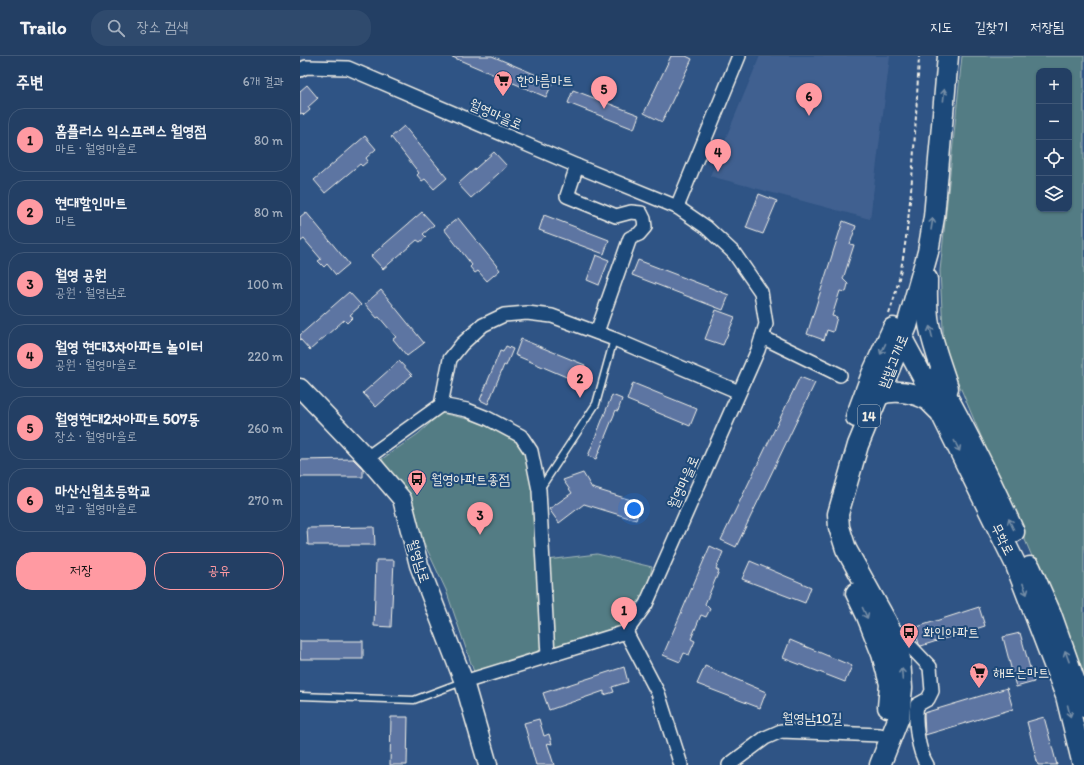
<!DOCTYPE html>
<html lang="ko">
<head>
<meta charset="utf-8">
<style>
	:root { --surface:#233f64; --page:#2f4a6d; --text:#f1f3f6; --muted:#a3afbf; --line:#405878; --accent:#ff9aa2 }
	body { margin:0; font-family:Itim,"Poor Story",sans-serif; background:var(--page); color:var(--text) }
	.controls { position:absolute; right:12px; top:12px; display:grid; overflow:hidden; border-radius:8px; box-shadow:0 1px 3px #0004 }
	.controls button { width:36px; height:36px; display:grid; place-items:center; padding:0; border:0; border-bottom:1px solid var(--line); background:var(--surface); color:var(--text); font:20px sans-serif }
	.you { position:absolute; left:334px; top:453px; width:14px; height:14px; margin:-10px; border:3px solid #fff; border-radius:50%; background:#1a73e8; box-shadow:0 0 0 6px #1a73e833 }
	.badge { display:grid; place-items:center; width:26px; height:26px; border-radius:50%; background:var(--accent); color:#111; font-size:13px; font-weight:700 }
	.pin { position:absolute; translate:-50% -33px; filter:drop-shadow(0 1px 2px #0008) }
	.pin::after { content:''; position:absolute; top:21px; width:14px; height:12px; background:inherit; clip-path:polygon(0 0,100% 0,50% 100%) }
	.list { margin:0; padding:0; list-style:none }
	h2 { display:flex; justify-content:space-between; align-items:center; height:52px; margin:0; padding:0 16px; font-size:17px }
	h2 small { font-size:13px; font-weight:400; color:var(--muted) }
	.list li { display:grid; grid-template-columns:26px 1fr auto; gap:12px; align-items:center; box-sizing:border-box; height:64px; margin:0 8px 8px; padding:0 8px; border:1px solid var(--line); border-radius:16px }
	.list b { display:block; font-size:15px; white-space:nowrap }
	.list p { margin:0; font-size:13px; white-space:nowrap; color:var(--muted) }
	.list em { font-size:13px; font-style:normal; color:var(--muted) }
	.actions { display:flex; gap:8px; padding:12px 16px }
	.actions a { flex:1; padding:9px 0; border:1px solid var(--accent); border-radius:16px; text-align:center; font-size:14px; color:var(--accent) }
	.actions .main { background:var(--accent); color:#111 }
	.icon { flex:none; width:22px; height:22px; fill:none; stroke:currentColor; stroke-width:2; stroke-linecap:round; stroke-linejoin:round }
	.map { position:relative; flex:none; width:784px; height:709px; overflow:hidden }
	header { display:flex; align-items:center; gap:24px; box-sizing:border-box; height:56px; padding:0 20px; background:var(--surface); border-bottom:1px solid var(--line) }
	header strong { font-size:19px }
	nav { display:flex; gap:22px; margin-inline-start:auto; font-size:14px }
	.search { width:280px; height:36px; background:var(--page); display:flex; align-items:center; gap:10px; box-sizing:border-box; padding:0 14px; border-radius:16px; color:var(--muted); font-size:15px }
	main { display:flex }
	aside { flex:1; background:var(--surface) }
	.map>svg:first-child { display:block }
	.built { fill:#416190 }
	.green { fill:#527c84; stroke:#a3b6b6; fill-rule:evenodd }
	.building { fill:#5d75a2; stroke:#f4f1e8 }
	.lines { fill:none; stroke-linecap:round; stroke-linejoin:round }
	.service-casing { stroke:#f4f1e8; stroke-width:9 }
	.minor-casing { stroke:#f4f1e8; stroke-width:16 }
	.secondary-casing { stroke:#f4f1e8; stroke-width:21 }
	.primary-casing { stroke:#f4f1e8; stroke-width:23 }
	.path { stroke:#f4f1e8; stroke-width:2; stroke-dasharray:4 3; stroke-linecap:butt }
	.service { stroke:#1f4a7a; stroke-width:6 }
	.minor { stroke:#1f4a7a; stroke-width:13 }
	.secondary { stroke:#1f4a7a; stroke-width:18 }
	.primary { stroke:#1f4a7a; stroke-width:20 }
	.oneway { stroke:#748da6 }
	.labels { text-anchor:middle; stroke-width:4; stroke-linejoin:round; paint-order:stroke }
	.shield { fill:#1f4a7a; stroke:#b4bfc7; stroke-width:1 }
	.shield-label { font-size:13px; font-weight:bold; fill:#f4f1e8 }
	.poi-label { font-size:14px; fill:#f4f1e8; stroke:#1f4a7a; text-anchor:start }
	.street-label { font-size:14px; fill:#f4f1e8; stroke:#1f4a7a }
</style>
</head>
<body>
<header>
<strong>Trailo</strong>
<div class="search"><svg class="icon" aria-label="search" viewBox="0 0 24 24"><circle cx="10" cy="10" r="6"/><path d="M15 15l6 6"/></svg>장소 검색</div>
<nav><a>지도</a><a>길찾기</a><a>저장됨</a></nav>
</header>
<main>
<aside>
<h2>주변<small>6개 결과</small></h2>
<ul class="list">
<li><span class="badge">1</span><div><b>홈플러스 익스프레스 월영점</b><p>마트 · 월영마을로</p></div><em>80 m</em></li>
<li><span class="badge">2</span><div><b>현대할인마트</b><p>마트</p></div><em>80 m</em></li>
<li><span class="badge">3</span><div><b>월영 공원</b><p>공원 · 월영남로</p></div><em>100 m</em></li>
<li><span class="badge">4</span><div><b>월영 현대3차아파트 놀이터</b><p>공원 · 월영마을로</p></div><em>220 m</em></li>
<li><span class="badge">5</span><div><b>월영현대2차아파트 507동</b><p>장소 · 월영마을로</p></div><em>260 m</em></li>
<li><span class="badge">6</span><div><b>마산신월초등학교</b><p>학교 · 월영마을로</p></div><em>270 m</em></li>
</ul>
<div class="actions"><a class="main">저장</a><a>공유</a></div>
</aside>
<div class="map">
<svg width="784" height="709" viewBox="0 0 784 709">
	<rect width="100%" height="100%" fill="#2f5485"/>
	<filter id="ink" filterUnits="userSpaceOnUse"><feTurbulence type="fractalNoise" baseFrequency=".025" numOctaves="2"/><feDisplacementMap in="SourceGraphic" scale="8" xChannelSelector="R" yChannelSelector="G"/><feConvolveMatrix kernelMatrix="1 2 1 2 8 2 1 2 1" color-interpolation-filters="sRGB"/></filter>
	<g filter="url(#ink)">
		<polygon class="built" points="460,0 590,0 570,163 410,120"/>
		<g class="green">
			<path d="M662 0H784V623L644 293 640 215ZM739 15H769V153H739Z"/>
			<polygon points="141,357 190,368 218,382 230,405 243,500 244,596 175,619 146,534 110,457 82,403 118,378"/>
			<polygon points="297,498 352,511 344,545 320,574 252,596 247,504"/>
		</g>
		<g class="building">
			<polygon points="150,0 192,0 253,26 246,41"/>
			<polygon points="371,0 386,0 392,3 362,66 344,57"/>
			<polygon points="7,29 18,42 8,51 10,54 4,59 2,57 0,58 0,35"/>
			<polygon points="273,34 339,59 334,73 268,47"/>
			<polygon points="104,70 147,122 134,133 125,123 122,125 117,119 119,117 91,81"/>
			<polygon points="65,80 76,93 66,102 68,105 62,110 60,108 25,137 14,124"/>
			<polygon points="194,96 207,110 171,142 158,128"/>
			<polygon points="459,138 477,145 463,178 446,172"/>
			<polygon points="6,156 49,208 36,219 27,208 24,211 18,205 21,203 4,183 0,186 0,161"/>
			<polygon points="122,156 134,169 123,178 126,181 120,186 117,184 83,213 71,200"/>
			<polygon points="244,159 309,184 304,198 239,174"/>
			<polygon points="158,162 200,214 187,225 178,215 175,217 170,211 172,209 144,173"/>
			<polygon points="543,165 556,170 550,188 554,189 543,223 548,228 546,236 540,235 532,260 537,261 533,276 527,274 524,284 507,278"/>
			<polygon points="296,199 309,204 299,229 287,224"/>
			<polygon points="338,204 429,239 423,254 332,219"/>
			<polygon points="81,234 124,287 107,300 93,283 96,281 79,261 77,262 65,248"/>
			<polygon points="49,236 61,249 50,259 53,261 47,267 44,264 10,294 0,283 0,279"/>
			<polygon points="416,254 435,261 423,289 405,283"/>
			<polygon points="221,283 285,309 278,326 215,299"/>
			<polygon points="206,290 213,293 206,310 204,309 188,348 180,344 200,295 203,296"/>
			<polygon points="99,305 112,319 76,351 63,337"/>
			<polygon points="500,321 515,327 436,491 421,484"/>
			<polygon points="333,327 397,353 390,370 327,344"/>
			<polygon points="312,339 322,343 318,355 316,354 296,403 288,400"/>
			<polygon points="53,403 63,413 63,421 0,421 0,404"/>
			<polygon points="283,417 292,432 341,447 336,464 284,448 259,467 249,453 272,437 263,424"/>
			<polygon points="74,471 75,489 8,489 7,472"/>
			<polygon points="410,490 423,496 416,513 419,515 405,548 410,553 406,561 401,559 391,583 395,585 389,599 384,597 380,606 363,599"/>
			<polygon points="76,504 94,504 91,571 74,570"/>
			<polygon points="450,505 511,531 505,547 442,523"/>
			<polygon points="679,551 685,570 621,590 619,588 614,572"/>
			<polygon points="720,577 734,626 716,631 703,581"/>
			<polygon points="490,584 552,610 545,626 483,602"/>
			<rect x="0" y="585" width="63" height="18"/>
			<polygon points="405,610 466,636 460,652 397,628"/>
			<polygon points="324,611 328,626 312,631 314,636 304,639 304,635 249,654 243,637"/>
			<polygon points="707,632 713,653 625,679 624,657"/>
			<polygon points="91,661 108,661 107,709 90,709"/>
			<polygon points="744,661 757,709 738,709 727,666"/>
			<polygon points="239,663 244,680 249,678 252,688 247,687 254,709 236,709 224,667"/>
		</g>
		<g class="lines">
			<defs>
				<g id="service">
					<polyline points="240,433 296,348 314,283"/>
					<polyline points="0,640 114,644 162,626"/>
				</g>
				<g id="minor">
					<polyline points="0,14 6,11 48,12 277,110 377,151 406,171 434,197 461,236 466,268 458,294 346,548 326,576 164,626"/>
					<polyline points="277,110 267,140 316,160 331,156 341,157 344,163 345,171 339,178 330,182 297,276"/>
					<polyline points="377,151 439,0"/>
					<polyline points="462,281 540,319"/>
					<polyline points="141,349 167,354 187,362 221,380 231,395 239,434 248,600"/>
					<polyline points="67,402 141,349 150,303 162,288 183,269 204,259 227,257 252,260 314,283 439,336"/>
					<path d="M592 571 630 611 632 635 628 643 617 649C614 665 618 695 627 709"/>
					<polyline points="326,576 358,637 381,709"/>
					<polyline points="429,709 465,682 481,675 580,679"/>
				</g>
				<polyline id="secondary" points="0,332 67,402 102,443 119,509 164,626 188,709"/>
				<g id="primary">
					<path d="M627 223C627 239 626 257 630 273 634 293 642 312 648 332"/>
					<polyline points="598,275 626,327 715,507 766,640 783,709"/>
					<path d="M636 321C665 371 690 423 714 476"/>
					<path d="M579 339C593 333 616 336 629 345 632 348 635 351 638 354"/>
					<polyline points="556,361 572,318 593,272"/>
					<polyline points="730,511 751,558 784,651"/>
					<polyline points="556,537 567,560 582,598 590,628 588,651"/>
					<polyline points="580,709 599,661 602,632 600,603 593,580 586,565 546,493 539,471 538,458 558,389 607,270 628,196 634,161 648,0"/>
				</g>
			</defs>
			<use href="#service" class="service-casing"/>
			<use href="#minor" class="minor-casing"/>
			<use href="#secondary" class="secondary-casing"/>
			<use href="#primary" class="primary-casing"/>
			<path class="path" d="M589 258C604 215 608 168 612 123 615 82 617 41 619 0"/>
			<use href="#service" class="service"/>
			<use href="#minor" class="minor"/>
			<use href="#secondary" class="secondary"/>
			<use href="#primary" class="primary"/>
		</g>
		<defs><path id="oneway-shaft" d="M-6 0H5M1.5-3L5.5 0L1.5 3" fill="none" stroke-width="1.6" stroke-linecap="round" stroke-linejoin="round"/></defs>
		<g class="oneway">
			<use href="#oneway-shaft" transform="translate(644 39) rotate(-84)"/>
			<use href="#oneway-shaft" transform="translate(632 168) rotate(-81)"/>
			<use href="#oneway-shaft" transform="translate(631 276) rotate(-104)"/>
			<use href="#oneway-shaft" transform="translate(583 293) rotate(115)"/>
			<use href="#oneway-shaft" transform="translate(657 390) rotate(63)"/>
			<use href="#oneway-shaft" transform="translate(711 468) rotate(-115)"/>
			<use href="#oneway-shaft" transform="translate(725 533) rotate(69)"/>
			<use href="#oneway-shaft" transform="translate(565 557) rotate(65)"/>
			<use href="#oneway-shaft" transform="translate(767 600) rotate(-110)"/>
			<use href="#oneway-shaft" transform="translate(602 618) rotate(-94)"/>
			<use href="#oneway-shaft" transform="translate(769 655) rotate(76)"/>
		</g>
	</g>
	<defs>
		<symbol id="supermarket-pin" viewBox="-11 -11 22 30"><path d="M0 17L-7.5 6A9.5 9.5 0 1 1 7.5 6Z" fill="#ff9aa2" stroke="#1f4a7a"/><path d="M-6-5.5h2.5l.6 2H6L4.5 2H-2.5L-4.4-4H-6ZM-1.5 3.2a1.3 1.3 0 1 0 .1 0ZM3 3.2a1.3 1.3 0 1 0 .1 0Z" fill="#111"/></symbol>
		<symbol id="bus-pin" viewBox="-11 -11 22 30"><path d="M0 17L-7.5 6A9.5 9.5 0 1 1 7.5 6Z" fill="#ff9aa2" stroke="#1f4a7a"/><path d="M-5-6H5V4H4V6H2V4H-2V6H-4V4H-5ZM-3.5-4V0h7V-4ZM-3.5 1.2v1.5H-2V1.2ZM2 1.2v1.5H3.5V1.2Z" fill="#111"/></symbol>
	</defs>
	<g fill-rule="evenodd">
		<use href="#supermarket-pin" x="192" y="13" width="22" height="30"/>
		<use href="#bus-pin" x="106" y="412" width="22" height="30"/>
		<use href="#bus-pin" x="598" y="565" width="22" height="30"/>
		<use href="#supermarket-pin" x="668" y="605" width="22" height="30"/>
	</g>
	<g class="labels">
		<rect class="shield" x="558" y="349" width="22" height="22" rx="3"/>
		<g class="shield-label">
			<text x="569" y="365">14</text>
		</g>
		<g class="poi-label">
			<text x="217" y="29">한아름마트</text>
			<text x="131" y="428">월영아파트종점</text>
			<text x="623" y="581">화인아파트</text>
			<text x="693" y="621">해뜨는마트</text>
		</g>
		<g class="street-label">
			<text transform="translate(196 58) rotate(23)" y="5">월영마을로</text>
			<text transform="translate(593 305) rotate(-68)" y="5">밤밭고개로</text>
			<text transform="translate(383 426) rotate(-66)" y="5">월영마을로</text>
			<text transform="translate(703 483) rotate(63)" y="5">무학로</text>
			<text transform="translate(119 505) rotate(73)" y="5">월영남로</text>
			<text x="512" y="667">월영남10길</text>
		</g>
	</g>
</svg>
<div class="controls">
<button>+</button>
<button>−</button>
<button><svg class="icon" aria-label="locate" viewBox="0 0 24 24"><circle cx="12" cy="12" r="6"/><path d="M12 2v4M12 18v4M2 12h4M18 12h4"/></svg></button>
<button><svg class="icon" aria-label="layers" viewBox="0 0 24 24"><path d="M12 4l9 5-9 5-9-5zM3 14l9 5 9-5"/></svg></button>
</div>
<div class="you"></div>
<div class="pin badge" style="left:324px;top:574px">1</div>
<div class="pin badge" style="left:280px;top:342px">2</div>
<div class="pin badge" style="left:180px;top:479px">3</div>
<div class="pin badge" style="left:418px;top:116px">4</div>
<div class="pin badge" style="left:304px;top:53px">5</div>
<div class="pin badge" style="left:509px;top:60px">6</div>
</div>
</main>
</body>
</html>
